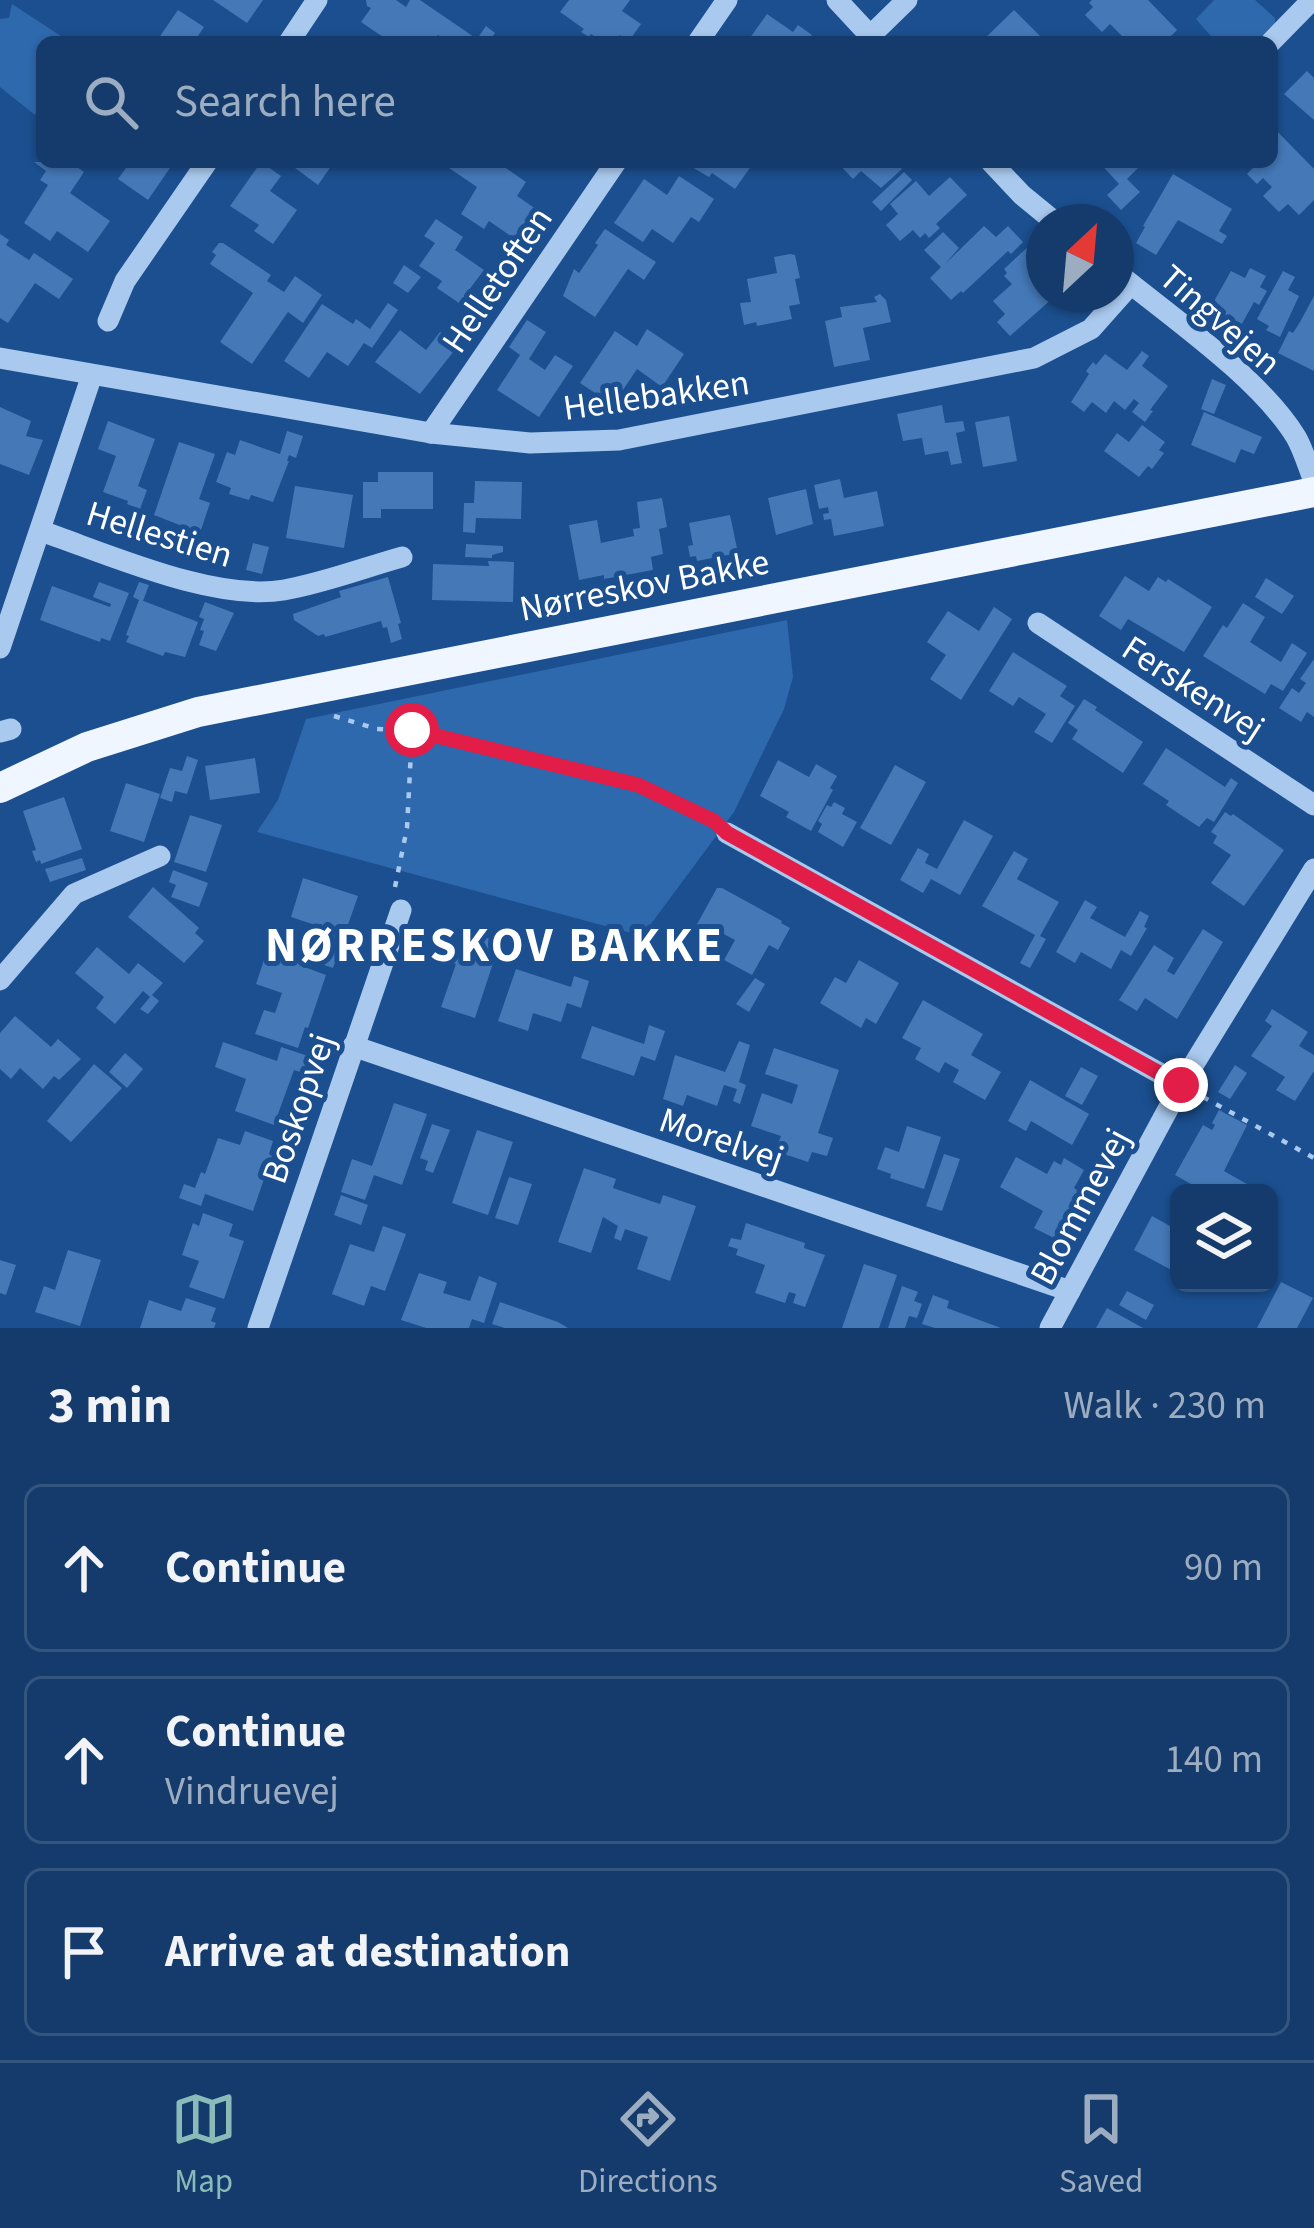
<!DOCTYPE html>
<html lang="en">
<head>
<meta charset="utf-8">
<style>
	:root { --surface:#143b6b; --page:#214673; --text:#f1f3f6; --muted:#9dadc1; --line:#33557e; --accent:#8bbbb9 }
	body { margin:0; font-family:"Source Sans 3",sans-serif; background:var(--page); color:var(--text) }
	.controls { position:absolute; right:36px; bottom:36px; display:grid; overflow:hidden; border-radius:18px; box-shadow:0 3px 9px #0004 }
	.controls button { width:108px; height:108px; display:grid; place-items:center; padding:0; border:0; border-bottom:3px solid var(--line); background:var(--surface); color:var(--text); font:60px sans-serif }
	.compass { position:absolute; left:1026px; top:204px; width:108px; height:108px; border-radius:50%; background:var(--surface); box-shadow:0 3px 9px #0004; rotate:26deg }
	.stop { position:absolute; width:36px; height:36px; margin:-27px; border:9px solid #e11d48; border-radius:50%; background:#fff }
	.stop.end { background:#e11d48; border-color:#fff; box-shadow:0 3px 12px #0008 }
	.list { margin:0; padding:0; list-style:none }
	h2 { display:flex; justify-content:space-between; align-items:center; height:156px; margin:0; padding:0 48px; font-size:51px }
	h2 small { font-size:39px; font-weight:400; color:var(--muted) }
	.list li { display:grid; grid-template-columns:78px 1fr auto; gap:36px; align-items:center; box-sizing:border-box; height:168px; margin:0 24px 24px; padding:0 24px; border:3px solid var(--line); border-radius:18px }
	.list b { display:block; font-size:45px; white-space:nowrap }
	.list p { margin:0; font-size:39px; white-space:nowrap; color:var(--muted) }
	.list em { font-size:39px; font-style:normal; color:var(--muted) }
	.icon { flex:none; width:66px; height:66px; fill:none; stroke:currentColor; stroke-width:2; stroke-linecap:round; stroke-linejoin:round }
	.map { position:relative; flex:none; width:1314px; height:1328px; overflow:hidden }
	.search { position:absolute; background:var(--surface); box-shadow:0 3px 9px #0004; left:36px; right:36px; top:36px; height:132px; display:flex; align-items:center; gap:30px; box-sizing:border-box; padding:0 42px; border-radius:18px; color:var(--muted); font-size:45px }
	.sheet { height:732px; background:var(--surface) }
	nav { display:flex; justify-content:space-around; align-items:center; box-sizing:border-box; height:168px; border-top:3px solid var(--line); background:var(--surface); font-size:33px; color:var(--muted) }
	nav a { display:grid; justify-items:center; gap:6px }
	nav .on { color:var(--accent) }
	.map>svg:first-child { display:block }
	.green { fill:#2e69ad }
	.building { fill:#4478b7 }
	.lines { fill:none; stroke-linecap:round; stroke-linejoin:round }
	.path { stroke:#a9c9ee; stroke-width:4.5; stroke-dasharray:6 9; stroke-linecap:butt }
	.minor { stroke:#a9c9ee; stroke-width:21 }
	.major { stroke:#f0f6ff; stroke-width:30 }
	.route { stroke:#e11d48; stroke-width:15 }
	.labels { text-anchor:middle; stroke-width:10; stroke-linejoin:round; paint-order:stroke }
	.street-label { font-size:36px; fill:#fff; stroke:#1b4f8f }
	.district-label { font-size:48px; font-weight:bold; letter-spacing:3px; fill:#fff; stroke:#1b4f8f }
</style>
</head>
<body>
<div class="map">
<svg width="1314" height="1328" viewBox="0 0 1314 1328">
	<rect width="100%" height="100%" fill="#1b4f8f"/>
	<g class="green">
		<polygon points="1214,0 1255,0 1275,18 1275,23 1256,42 1216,42 1196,19"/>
		<polygon points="12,4 70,42 42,42 42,102 35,115 0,87 0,19 9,18"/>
		<polygon points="787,620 793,677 784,709 734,812 642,936 257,832 278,800 306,719"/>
	</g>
	<g class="building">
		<polygon points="213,0 263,0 247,23"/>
		<polygon points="366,0 396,0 406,7 410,0 420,0 477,39 486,26 495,33 489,42 449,42 438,35 433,42 384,42 386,39 361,22 371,8 367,6"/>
		<polygon points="569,0 630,0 622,11 641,24 629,41 620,35 616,42 603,42 591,34 589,37 581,32 584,29 560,12"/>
		<polygon points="1092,0 1148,0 1177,30 1165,42 1128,42 1110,24 1102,32 1085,15 1093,7 1089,3"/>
		<polygon points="178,10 204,27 194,42 156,42"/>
		<polygon points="1014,10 1046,42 981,42"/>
		<polygon points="767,14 793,32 798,25 812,35 807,42 747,42"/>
		<polygon points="1307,71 1314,78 1314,120 1284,94"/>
		<polygon points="1272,126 1314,169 1314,200 1299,215 1288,204 1279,212 1263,196 1272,187 1263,178 1257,184 1247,174 1253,168 1247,162 1272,162"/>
		<polygon points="34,162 70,162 84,172 70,193 110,221 88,252 57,231 50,241 24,223 48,185 40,180 46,171"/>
		<polygon points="117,162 174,162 148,200 118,179 126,168"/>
		<polygon points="261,162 281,176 270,191 297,210 273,244 254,231 259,225 230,206"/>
		<polygon points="287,162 334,162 318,185"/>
		<polygon points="449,162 497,162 526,182 517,196 536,209 515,239 489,221 484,229 461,214 477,187 446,166"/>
		<polygon points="683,162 754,162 735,189 712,173 709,177"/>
		<polygon points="837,162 897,162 902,169 881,188 861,171 853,179"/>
		<polygon points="1099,162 1144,162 1127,179 1140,192 1121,210 1107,195 1119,184"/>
		<polygon points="904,172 912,180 881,211 872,202"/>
		<polygon points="1173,174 1232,209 1219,231 1227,236 1222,244 1178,220 1156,255 1136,243 1145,227 1143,226"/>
		<polygon points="679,176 714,199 699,222 691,217 673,243 652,229 643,242 614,223 644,179 667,195"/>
		<polygon points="950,177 967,195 936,224 940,228 929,238 925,233 920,238 913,230 900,241 886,225 898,214 890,204 916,181 929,196"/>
		<polygon points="436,219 463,237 455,250 484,270 459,303 437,288 442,281 419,266 435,243 424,236"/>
		<polygon points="984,226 996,237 1008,226 1023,242 1011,254 1008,251 963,293 961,291 951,300 930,278 941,267 924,250 943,232 959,248 945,264"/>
		<polygon points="605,229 656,262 644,280 628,269 595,317 563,296 574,269 579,273 598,245 595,243"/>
		<polygon points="0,234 9,240 6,245 29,260 34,253 73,279 59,299 35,283 8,323 0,318"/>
		<polygon points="219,243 223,243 271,275 267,281 284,292 295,276 322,295 303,323 288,312 252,364 220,342 253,293 210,264 216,255 212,252"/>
		<polygon points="1030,245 1035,251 1031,255 1044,270 1042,285 1044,294 1050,294 1053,298 1010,336 997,322 1005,314 993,301 1012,284 1004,276 1007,273 1004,269"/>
		<polygon points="790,254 795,255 800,278 795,279 800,304 789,306 792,319 757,326 756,322 744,325 740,303 751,302 747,279 777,273 774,257"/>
		<polygon points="404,265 421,277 408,293 393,283"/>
		<polygon points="1250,268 1266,276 1260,287 1267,291 1259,305 1254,302 1239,329 1208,312 1231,271 1245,278"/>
		<polygon points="1283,271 1295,277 1288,290 1299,296 1280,337 1266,330 1269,326 1257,319"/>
		<polygon points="880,294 886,300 891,322 863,328 870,360 834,367 825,321 842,317 840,307 877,302 874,297"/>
		<polygon points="1314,296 1314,371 1278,353 1289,331 1293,333 1300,322"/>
		<polygon points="388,303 398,310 372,348 364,343 348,366 327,352 309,378 284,361 322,304 353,324 356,319 370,329"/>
		<polygon points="527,320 546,332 529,359 545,370 555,355 573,366 539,417 497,390 520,355 509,347"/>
		<polygon points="647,329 684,354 662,387 637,369 613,405 580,383 615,331 637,346"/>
		<polygon points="400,330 426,350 440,332 458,346 420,394 375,362"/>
		<polygon points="1142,351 1149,356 1142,366 1168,386 1150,410 1153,411 1145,422 1132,412 1139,403 1134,399 1125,410 1114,401 1106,413 1092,402 1084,412 1071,402 1089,374 1086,371 1093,362 1096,365 1105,354 1127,370"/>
		<polygon points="1212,379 1226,385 1214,414 1201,409"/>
		<polygon points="942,405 945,423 963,421 965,431 956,433 962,463 951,465 948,451 925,455 922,438 903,441 897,414"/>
		<polygon points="0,407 31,421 26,436 43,440 29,475 0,464"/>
		<polygon points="1204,412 1262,437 1254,454 1241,449 1235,463 1191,445"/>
		<polygon points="1009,416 1017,461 983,467 975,422"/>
		<polygon points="108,421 155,439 138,486 147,490 140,509 127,504 128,501 103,492 116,456 98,449"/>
		<polygon points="1142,425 1165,442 1159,450 1164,453 1152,469 1148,466 1139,477 1104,451 1117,433 1129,442"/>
		<polygon points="287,431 303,436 296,458 289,455 287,461 289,461 273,502 251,495 249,500 229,494 231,488 216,482 227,452 235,455 240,440 280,454"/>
		<polygon points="179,442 215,454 199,499 210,503 200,533 154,515"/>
		<polygon points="378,472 433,472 433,509 381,509 381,518 363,518 363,482 378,482"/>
		<polygon points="840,479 844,498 877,491 884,526 834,536 831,519 824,520 823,514 829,513 828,507 819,509 814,485"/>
		<polygon points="475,481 522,482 521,519 476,518 475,533 463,532 464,503 474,503"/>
		<polygon points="295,486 353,495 344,548 286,538"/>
		<polygon points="806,489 813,524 776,535 768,498"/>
		<polygon points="662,498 667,527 659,529 663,554 651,557 653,570 604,579 604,575 579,580 569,525 597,520 601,543 634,536 633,529 640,528 637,502"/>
		<polygon points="730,515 738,553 697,561 696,556 690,557 688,546 693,545 689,523"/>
		<polygon points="253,543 269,547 262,574 246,570"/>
		<polygon points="466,544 503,546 503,552 492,555 492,558 465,557"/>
		<polygon points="488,561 514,562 513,602 432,600 433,564 489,566"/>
		<polygon points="1125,576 1149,591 1158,577 1166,582 1168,579 1212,607 1184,652 1128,619 1121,630 1099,616"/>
		<polygon points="388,577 401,623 398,624 402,639 391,643 387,627 383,628 381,621 325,637 324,634 318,636 294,620 293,614 341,597 339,591"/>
		<polygon points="1266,578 1294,596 1282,614 1255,597"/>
		<polygon points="99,582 129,593 110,641 101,638 100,642 40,620 52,586 110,607 111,604 93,597"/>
		<polygon points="139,582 149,585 143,601 141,600 198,622 185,657 165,652 163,656 126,642 129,636 126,635 139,600 133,597"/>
		<polygon points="205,602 234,613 216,651 199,645 204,631 200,630 204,619 199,617"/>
		<polygon points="1243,603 1265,617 1250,642 1281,662 1292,643 1307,653 1283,691 1271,684 1265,694 1203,656 1223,625 1227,628"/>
		<polygon points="994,607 1012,619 961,700 930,679 946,655 927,642 948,611 979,631"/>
		<polygon points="1013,652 1067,686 1060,696 1075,706 1052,743 1034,732 1046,714 1019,697 1013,706 989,691"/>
		<polygon points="1314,659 1314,717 1307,712 1301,722 1279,708 1292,688 1299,693 1306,683 1300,679"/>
		<polygon points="1084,699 1097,707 1095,710 1143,742 1123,773 1072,739 1078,730 1068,723"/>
		<polygon points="1166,748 1225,787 1231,778 1238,783 1214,822 1207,818 1199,827 1166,805 1169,801 1143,784"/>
		<polygon points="187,756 198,760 187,794 175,791 172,802 160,798 170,768 182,771"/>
		<polygon points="255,758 260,793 210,800 205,766"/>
		<polygon points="778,760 809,777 816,764 837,776 830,788 833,790 811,831 786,817 789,812 760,796"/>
		<polygon points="895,765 926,782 891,845 860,828"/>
		<polygon points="126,783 160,794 144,842 110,831"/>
		<polygon points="64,797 82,849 41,864 40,860 36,862 32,851 36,850 23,811"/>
		<polygon points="834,802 845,808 842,814 857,822 843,847 818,832 822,824 818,821 827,805 831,807"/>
		<polygon points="1225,812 1231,816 1233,814 1284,850 1244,906 1211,883 1231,855 1213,843 1217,836 1211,832"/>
		<polygon points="190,815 222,825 206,872 174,862"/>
		<polygon points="964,820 993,836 960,895 931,879 923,893 900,880 918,848 929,854 925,863 937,869"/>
		<polygon points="1014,851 1028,859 1017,879 1059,902 1040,936 1046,939 1030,968 1020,963 1035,935 982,906"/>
		<polygon points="82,858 86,870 50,882 45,869"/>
		<polygon points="173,870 208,883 199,907 171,897 176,885 169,882"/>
		<polygon points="303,878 358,896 333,968 306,959 315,925 291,917"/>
		<polygon points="153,887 199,928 195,933 204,941 184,963 128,917"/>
		<polygon points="717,888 722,888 782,921 781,923 790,928 778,950 769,945 752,975 724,960 735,940 707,925 704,931 696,926"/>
		<polygon points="1085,900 1097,907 1090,918 1125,937 1140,911 1149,916 1144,927 1147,928 1131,956 1121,950 1111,969 1081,952 1075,963 1056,952"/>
		<polygon points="1203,929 1223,942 1177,1019 1145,998 1137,1011 1119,1000 1154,945 1174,958 1167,971 1174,975"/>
		<polygon points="467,931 500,942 475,1018 441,1007 456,964 447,961 449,955 458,958"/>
		<polygon points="97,947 129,974 138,963 163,983 152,995 159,1001 148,1014 140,1009 150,997 143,991 115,1024 96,1008 104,997 75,973"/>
		<polygon points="274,948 302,958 299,965 326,975 308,1028 305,1027 298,1048 255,1034 264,1010 275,1013 282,993 256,984 266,954 271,956"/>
		<polygon points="859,960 899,983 876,1024 866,1018 861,1028 820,1003 835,977 846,983"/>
		<polygon points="516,969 571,987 574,976 589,981 581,1008 567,1003 561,1022 533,1013 528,1031 498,1021"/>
		<polygon points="755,978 765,984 749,1012 736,1004"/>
		<polygon points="923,1000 983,1034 971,1055 1001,1072 985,1100 953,1082 959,1070 945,1062 939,1073 915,1059 921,1048 902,1038"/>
		<polygon points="1272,1009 1308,1032 1299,1046 1314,1055 1314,1071 1295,1101 1276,1090 1285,1077 1251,1056 1272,1026 1265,1021"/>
		<polygon points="15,1016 51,1047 58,1039 81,1059 59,1080 54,1076 43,1089 20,1068 11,1079 0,1069 0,1033"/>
		<polygon points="649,1025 665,1031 655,1061 641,1056 634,1076 581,1058 592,1026 644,1044"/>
		<polygon points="739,1041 750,1045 739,1082 746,1085 740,1104 733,1101 737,1089 724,1085 717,1106 687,1095 683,1106 663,1099 675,1055 725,1072"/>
		<polygon points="223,1042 277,1061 281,1047 308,1056 303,1073 294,1070 274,1125 235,1111 246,1079 215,1067"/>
		<polygon points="774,1048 839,1070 818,1133 833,1138 827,1156 812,1152 808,1162 775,1151 781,1136 751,1126 762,1093 792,1104 798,1085 765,1074"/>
		<polygon points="125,1053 143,1069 127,1088 109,1072"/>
		<polygon points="94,1064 122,1088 71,1142 47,1121"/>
		<polygon points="1235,1065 1247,1073 1230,1099 1218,1092"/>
		<polygon points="1081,1067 1098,1076 1082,1105 1065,1096"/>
		<polygon points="1030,1080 1089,1114 1072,1145 1031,1121 1026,1131 1008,1121"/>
		<polygon points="394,1103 427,1114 402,1185 374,1175 365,1200 341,1192 352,1159 372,1166"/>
		<polygon points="1219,1110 1247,1125 1224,1171 1254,1188 1251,1193 1207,1193 1175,1175 1203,1125 1212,1130 1215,1125 1212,1123"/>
		<polygon points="432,1124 450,1130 433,1173 425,1170 428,1161 420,1158"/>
		<polygon points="907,1126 941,1137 924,1189 890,1178 891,1174 877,1169 885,1147 899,1152"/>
		<polygon points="477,1130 513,1142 488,1215 452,1203"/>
		<polygon points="245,1131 273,1141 269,1154 272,1156 253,1211 205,1194 201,1206 179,1198 184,1184 195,1188 201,1172 205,1174 218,1138 240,1145"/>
		<polygon points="944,1154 960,1159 942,1211 926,1206"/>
		<polygon points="1016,1157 1047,1174 1054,1161 1061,1165 1064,1158 1084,1170 1074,1188 1079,1191 1054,1238 1034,1228 1043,1211 1000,1187"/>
		<polygon points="584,1168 616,1179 613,1188 660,1204 663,1195 696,1206 670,1281 637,1269 648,1237 625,1229 621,1241 614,1238 618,1226 603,1217 591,1253 558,1242"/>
		<polygon points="509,1177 532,1184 518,1225 495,1218"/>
		<polygon points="341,1195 368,1205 361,1225 334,1215"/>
		<polygon points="203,1213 233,1224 229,1236 244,1241 224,1299 189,1287 199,1261 182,1255 193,1223 199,1226"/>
		<polygon points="1152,1216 1179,1231 1179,1274 1134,1250"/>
		<polygon points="746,1223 805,1243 804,1248 825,1255 805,1307 793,1303 796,1294 789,1292 785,1303 755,1293 765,1265 736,1255 738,1249 728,1246 731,1238 741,1240"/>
		<polygon points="383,1226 406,1234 385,1291 371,1286 364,1306 332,1294 350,1244 374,1252"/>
		<polygon points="68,1250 101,1260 80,1326 35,1312 44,1286 55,1290"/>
		<polygon points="0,1260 16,1265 6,1295 0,1293"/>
		<polygon points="864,1264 897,1275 879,1328 842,1328"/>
		<polygon points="419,1273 447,1282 443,1293 470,1301 479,1276 497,1283 484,1323 472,1319 469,1328 426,1328 401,1320"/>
		<polygon points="1281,1282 1313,1298 1297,1328 1257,1328"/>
		<polygon points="902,1286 918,1292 914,1301 922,1304 917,1318 909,1316 905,1328 888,1328"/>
		<polygon points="1127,1291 1154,1305 1146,1320 1119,1305"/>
		<polygon points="933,1295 949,1301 947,1308 1001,1328 935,1328 922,1324"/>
		<polygon points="186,1298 216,1308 211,1321 216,1323 214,1328 140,1328 149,1300 181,1311"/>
		<polygon points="500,1302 558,1322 568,1328 505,1328 492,1324"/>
		<polygon points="1107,1308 1143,1328 1096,1328"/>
	</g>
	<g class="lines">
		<g class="path">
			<polyline points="334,716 377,729 412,730 638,785 709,818"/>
			<polyline points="395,887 407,828 412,732"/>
			<polyline points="1203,1097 1314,1158"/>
		</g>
		<g class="minor">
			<polyline points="837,0 876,42"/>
			<polyline points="870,36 907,0"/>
			<polyline points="289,42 317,0"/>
			<polyline points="698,42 727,0"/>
			<polyline points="1271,42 1312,0"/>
			<polyline points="991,162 1022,195 1055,222"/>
			<path d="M1116 272C1171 317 1260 378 1296 437 1304 451 1308 467 1314 481"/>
			<polyline points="108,321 125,281 207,162"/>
			<polyline points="0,358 431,433 530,443 619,440 1034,358 1091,329 1131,284"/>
			<polyline points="431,433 616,162"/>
			<path d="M41 531C108 554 215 602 284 590 324 583 363 568 402 557"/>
			<polyline points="1038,623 1314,805"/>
			<polyline points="0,648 92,375"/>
			<polyline points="0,732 11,729"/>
			<polyline points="727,833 1181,1085"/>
			<polyline points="0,980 74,894 160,856"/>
			<polyline points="353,1046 1070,1291"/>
			<polyline points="258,1328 401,910"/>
			<polyline points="1050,1328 1181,1085 1314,869"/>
		</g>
		<polyline class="major" points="0,788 87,747 198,712 1314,492"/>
	</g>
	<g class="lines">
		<polyline class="route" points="412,730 638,785 714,821 727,833 1181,1085"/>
	</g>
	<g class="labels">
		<g class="street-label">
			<text transform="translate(496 279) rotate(-56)" y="13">Helletoften</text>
			<text transform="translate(1221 319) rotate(41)" y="13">Tingvejen</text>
			<text transform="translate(656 394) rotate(-8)" y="13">Hellebakken</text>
			<text transform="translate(160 533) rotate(17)" y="13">Hellestien</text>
			<text transform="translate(644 584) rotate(-11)" y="13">Nørreskov Bakke</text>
			<text transform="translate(1194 687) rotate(33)" y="13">Ferskenvej</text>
			<text transform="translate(297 1108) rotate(-71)" y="13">Boskopvej</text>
			<text transform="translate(722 1138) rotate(19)" y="13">Morelvej</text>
			<text transform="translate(1079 1206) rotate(-62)" y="13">Blommevej</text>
		</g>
		<g class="district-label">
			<text x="495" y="961">NØRRESKOV BAKKE</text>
		</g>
	</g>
</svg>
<div class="controls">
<button><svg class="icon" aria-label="layers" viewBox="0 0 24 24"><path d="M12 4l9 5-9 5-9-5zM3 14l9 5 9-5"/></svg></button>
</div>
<svg class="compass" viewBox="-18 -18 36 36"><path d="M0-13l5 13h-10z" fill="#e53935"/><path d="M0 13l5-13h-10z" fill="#9dadc1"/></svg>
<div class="stop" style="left:412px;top:730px"></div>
<div class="stop end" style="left:1181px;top:1085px"></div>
<div class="search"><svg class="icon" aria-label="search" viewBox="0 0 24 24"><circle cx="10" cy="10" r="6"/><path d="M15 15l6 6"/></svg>Search here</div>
</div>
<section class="sheet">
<h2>3 min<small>Walk · 230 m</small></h2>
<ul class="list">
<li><svg class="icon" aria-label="ahead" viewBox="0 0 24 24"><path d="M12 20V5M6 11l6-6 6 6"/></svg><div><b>Continue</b></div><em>90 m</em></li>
<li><svg class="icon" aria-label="ahead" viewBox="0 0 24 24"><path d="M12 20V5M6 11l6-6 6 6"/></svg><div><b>Continue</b><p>Vindruevej</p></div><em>140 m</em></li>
<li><svg class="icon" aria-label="arrive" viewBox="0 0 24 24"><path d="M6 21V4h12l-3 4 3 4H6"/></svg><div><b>Arrive at destination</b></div></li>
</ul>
</section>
<nav>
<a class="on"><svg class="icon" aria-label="map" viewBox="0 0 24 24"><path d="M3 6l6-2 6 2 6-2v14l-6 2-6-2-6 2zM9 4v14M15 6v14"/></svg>Map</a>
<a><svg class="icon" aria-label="directions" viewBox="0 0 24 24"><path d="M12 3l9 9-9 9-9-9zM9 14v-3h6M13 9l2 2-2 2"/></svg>Directions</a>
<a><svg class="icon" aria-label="saved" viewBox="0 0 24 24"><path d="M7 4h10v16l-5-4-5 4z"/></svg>Saved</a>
</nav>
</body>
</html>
